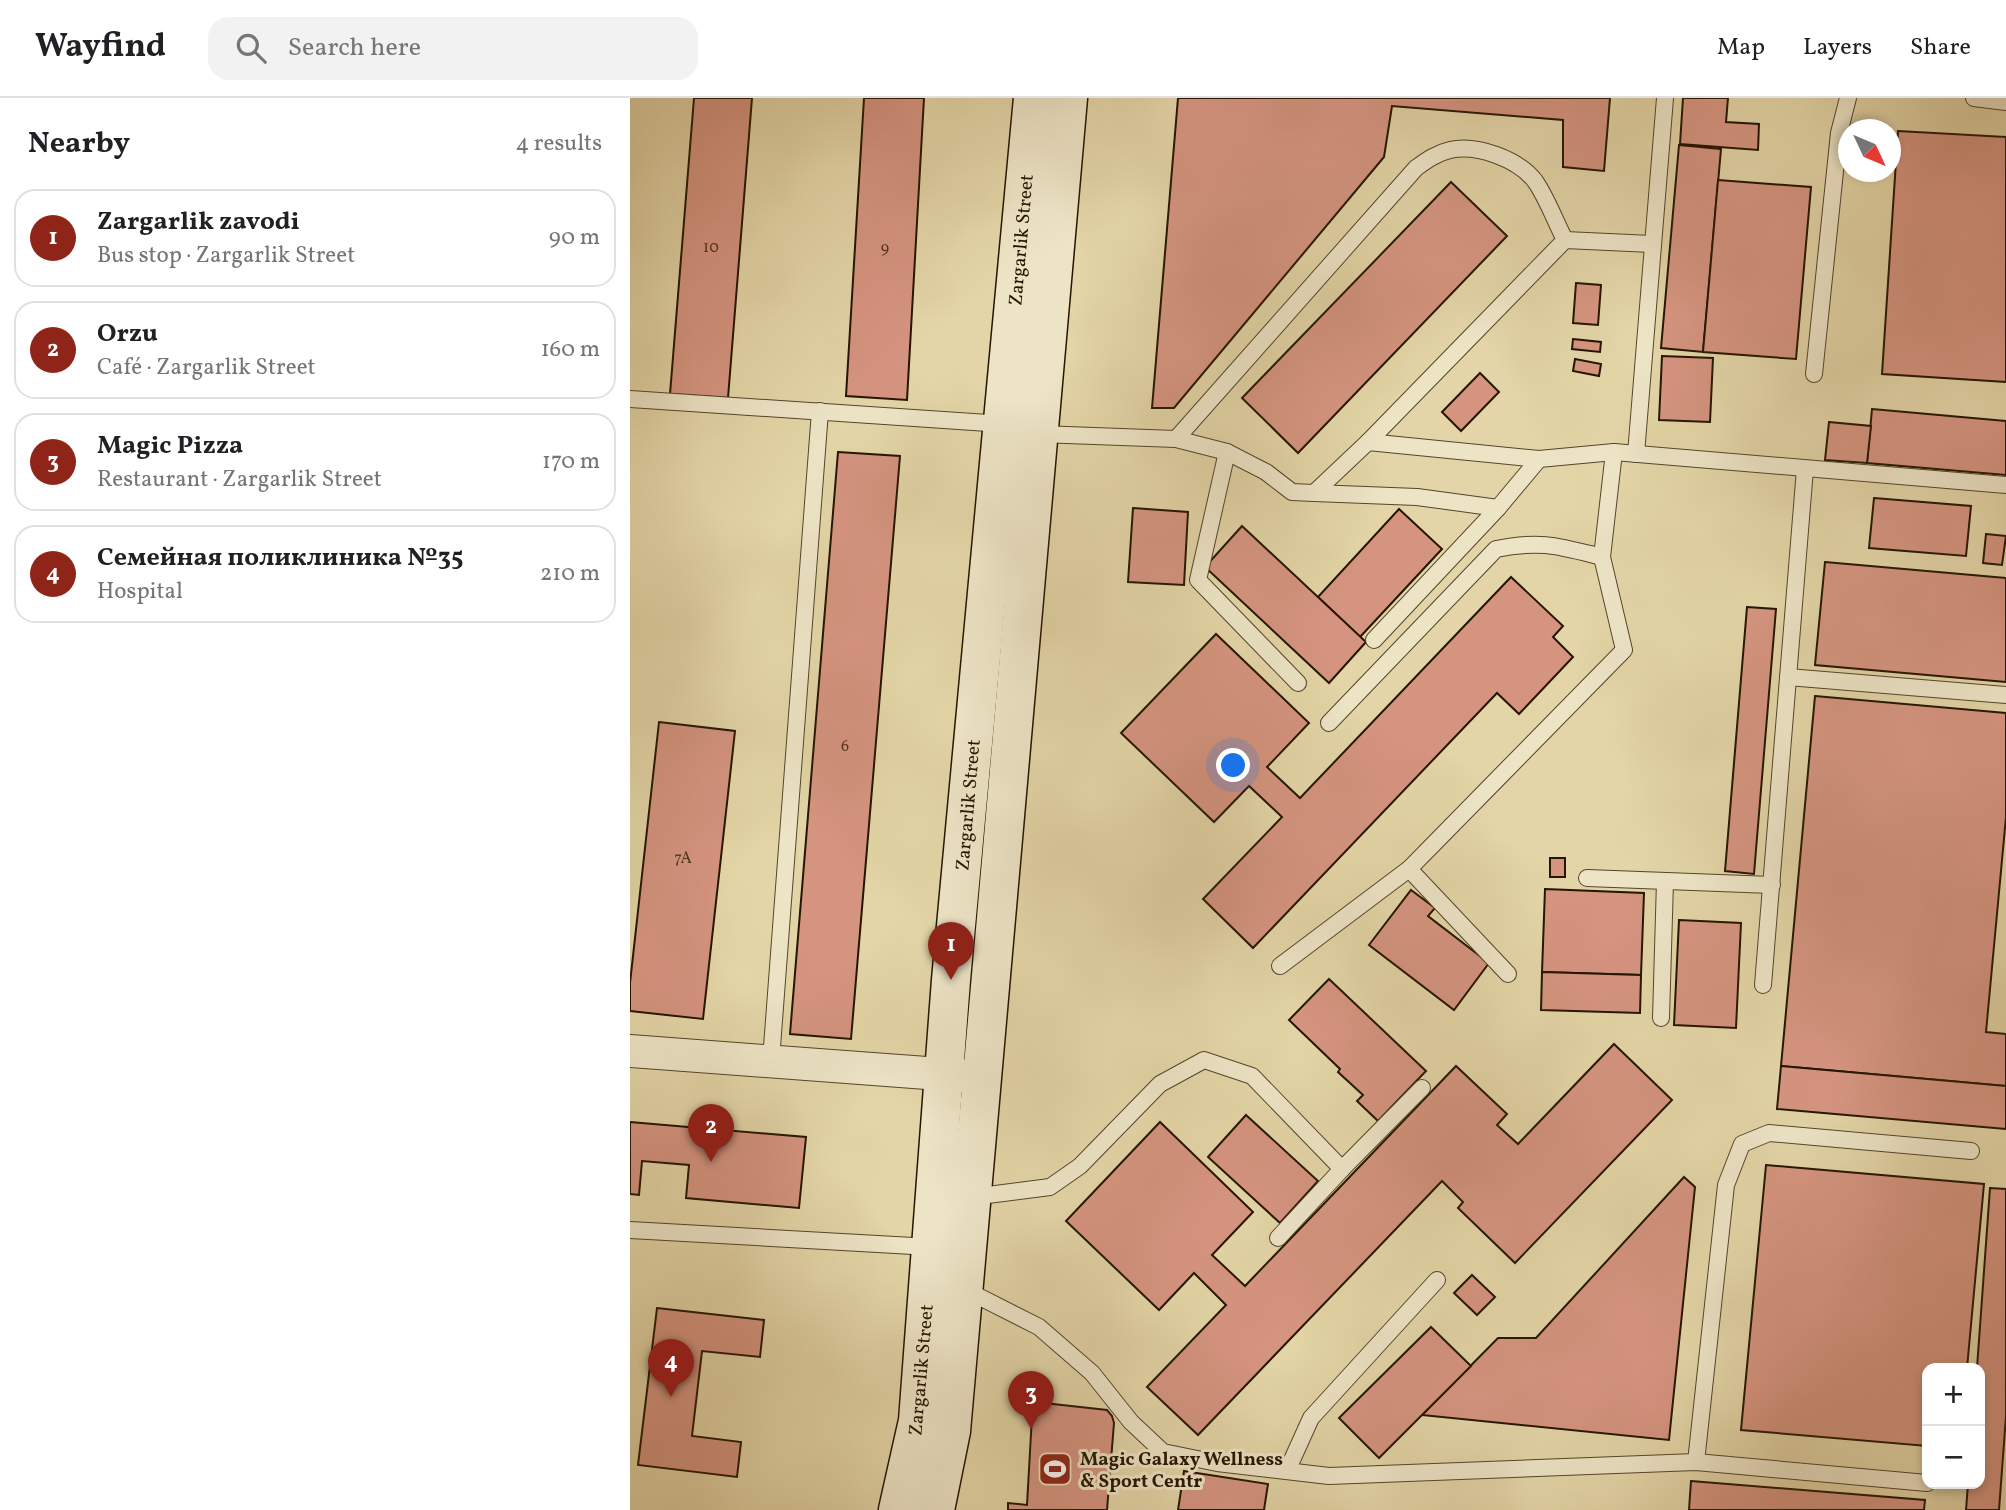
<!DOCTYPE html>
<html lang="en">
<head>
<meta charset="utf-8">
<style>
	:root { --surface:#fff; --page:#f2f2f2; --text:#202124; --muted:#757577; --line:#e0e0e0; --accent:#8f2418 }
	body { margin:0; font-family:Vollkorn,serif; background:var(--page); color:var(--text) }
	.controls { position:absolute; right:21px; bottom:21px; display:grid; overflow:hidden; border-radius:14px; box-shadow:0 4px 10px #0003 }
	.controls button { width:63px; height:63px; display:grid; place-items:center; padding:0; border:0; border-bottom:2px solid var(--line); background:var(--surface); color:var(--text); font:35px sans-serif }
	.compass { position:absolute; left:1208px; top:21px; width:63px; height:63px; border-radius:50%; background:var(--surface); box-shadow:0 4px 10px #0003; rotate:134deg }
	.you { position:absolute; left:604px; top:668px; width:24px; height:24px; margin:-18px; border:5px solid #fff; border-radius:50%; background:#1a73e8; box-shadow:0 0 0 10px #1a73e833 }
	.badge { display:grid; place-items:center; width:46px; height:46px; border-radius:50%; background:var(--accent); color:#fff; font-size:23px; font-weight:700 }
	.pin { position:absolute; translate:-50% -58px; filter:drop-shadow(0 2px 4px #0008) }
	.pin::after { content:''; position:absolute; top:37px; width:24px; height:21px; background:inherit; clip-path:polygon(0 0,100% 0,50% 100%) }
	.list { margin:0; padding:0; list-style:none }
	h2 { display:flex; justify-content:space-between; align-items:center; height:91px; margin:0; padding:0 28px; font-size:30px }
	h2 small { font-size:23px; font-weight:400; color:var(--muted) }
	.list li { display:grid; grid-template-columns:46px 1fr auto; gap:21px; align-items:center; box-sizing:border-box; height:98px; margin:0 14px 14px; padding:0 14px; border:2px solid var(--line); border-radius:21px }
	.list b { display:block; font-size:26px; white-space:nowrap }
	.list p { margin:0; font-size:23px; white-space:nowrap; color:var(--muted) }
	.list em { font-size:23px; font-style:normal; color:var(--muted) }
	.icon { flex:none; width:38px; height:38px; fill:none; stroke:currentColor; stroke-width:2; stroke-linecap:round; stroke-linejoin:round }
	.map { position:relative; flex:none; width:1376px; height:1412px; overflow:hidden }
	header { display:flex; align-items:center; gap:42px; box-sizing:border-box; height:98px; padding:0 35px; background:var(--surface); border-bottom:2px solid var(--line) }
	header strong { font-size:33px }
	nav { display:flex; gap:38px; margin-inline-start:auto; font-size:24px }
	.search { width:490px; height:63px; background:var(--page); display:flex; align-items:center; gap:18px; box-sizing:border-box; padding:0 24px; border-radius:21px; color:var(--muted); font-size:26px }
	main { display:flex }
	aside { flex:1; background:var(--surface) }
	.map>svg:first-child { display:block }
	.building { fill:#d59480; stroke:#251500; stroke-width:2 }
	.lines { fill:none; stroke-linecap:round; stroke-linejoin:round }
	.service-casing { stroke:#54452a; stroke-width:18 }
	.minor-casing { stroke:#54452a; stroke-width:34 }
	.secondary-casing { stroke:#251500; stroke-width:41 }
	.service { stroke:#ede4c6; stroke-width:16 }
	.minor { stroke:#ede4c6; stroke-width:32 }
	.secondary { stroke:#ede4c6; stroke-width:38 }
	.labels { text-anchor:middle; stroke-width:6; stroke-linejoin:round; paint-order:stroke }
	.number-label { font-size:16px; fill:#513520 }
	.street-label { font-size:19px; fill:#251500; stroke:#ede4c6 }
	.poi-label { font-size:19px; font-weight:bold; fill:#251500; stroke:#ede4c6; text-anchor:start }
</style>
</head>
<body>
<header>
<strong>Wayfind</strong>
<div class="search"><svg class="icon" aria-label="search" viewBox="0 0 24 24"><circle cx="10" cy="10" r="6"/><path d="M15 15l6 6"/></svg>Search here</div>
<nav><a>Map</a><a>Layers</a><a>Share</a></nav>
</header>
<main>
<aside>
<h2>Nearby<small>4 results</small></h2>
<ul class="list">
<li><span class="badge">1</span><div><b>Zargarlik zavodi</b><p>Bus stop · Zargarlik Street</p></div><em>90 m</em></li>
<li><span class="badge">2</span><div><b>Orzu</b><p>Café · Zargarlik Street</p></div><em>160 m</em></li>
<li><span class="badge">3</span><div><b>Magic Pizza</b><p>Restaurant · Zargarlik Street</p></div><em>170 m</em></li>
<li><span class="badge">4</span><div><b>Семейная поликлиника №35</b><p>Hospital</p></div><em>210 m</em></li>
</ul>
</aside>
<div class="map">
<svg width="1376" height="1412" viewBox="0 0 1376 1412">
	<rect width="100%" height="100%" fill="#e3d5a7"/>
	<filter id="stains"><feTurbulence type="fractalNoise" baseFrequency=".00286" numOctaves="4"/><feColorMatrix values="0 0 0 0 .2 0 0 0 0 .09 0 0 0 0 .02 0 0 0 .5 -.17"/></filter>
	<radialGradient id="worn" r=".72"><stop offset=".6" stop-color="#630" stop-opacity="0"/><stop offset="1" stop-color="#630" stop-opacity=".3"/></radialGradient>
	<g class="building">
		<polygon points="64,0 122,0 98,300 40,296"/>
		<polygon points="234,0 294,0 277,302 216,298"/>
		<polygon points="548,0 980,0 974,73 933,69 933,22 762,8 754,59 544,310 522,310"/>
		<polygon points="1053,0 1098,0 1096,24 1129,26 1128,52 1050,46"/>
		<polygon points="1268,33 1376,39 1376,284 1252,276"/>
		<polygon points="1049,47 1091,51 1073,254 1031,250"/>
		<polygon points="1088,82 1181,89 1166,261 1073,254"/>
		<polygon points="821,84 877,138 668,355 612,300"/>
		<polygon points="946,185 971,187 968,227 943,225"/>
		<polygon points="943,241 971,244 970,254 942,251"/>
		<polygon points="1032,258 1083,260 1080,324 1029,322"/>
		<polygon points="945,261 971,266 969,278 943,273"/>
		<polygon points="850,275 869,294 831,333 812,314"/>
		<polygon points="1242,311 1376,323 1376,377 1237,365"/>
		<polygon points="1199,324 1241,328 1237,365 1195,362"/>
		<polygon points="208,354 270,358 221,941 160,936"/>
		<polygon points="1244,400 1341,408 1336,458 1239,450"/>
		<polygon points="503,410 558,414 554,487 498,484"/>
		<polygon points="769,411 812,451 730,539 688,499"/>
		<polygon points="612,428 736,544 699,585 575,469"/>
		<polygon points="1356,436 1376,438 1372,467 1353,465"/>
		<polygon points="1195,464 1376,480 1376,584 1185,567"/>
		<polygon points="881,479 933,528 923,539 943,559 889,616 867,595 623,850 573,801 652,719 619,688 584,724 491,635 586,536 679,625 637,669 670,700"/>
		<polygon points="1117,509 1146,511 1124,776 1095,773"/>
		<polygon points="1185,598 1376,615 1376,719 1356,934 1376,936 1376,988 1151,968"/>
		<polygon points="29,624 105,633 73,921 0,913 0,885"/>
		<rect x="920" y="760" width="15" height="19"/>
		<polygon points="915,791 1014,795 1011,877 912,874"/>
		<polygon points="781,792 805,810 798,818 859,865 824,912 739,847"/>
		<polygon points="1049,822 1111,825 1106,930 1044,927"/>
		<polygon points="912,874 1011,877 1010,915 911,912"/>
		<polygon points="699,881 796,973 748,1023 727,1003 733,997 708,974 710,971 659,922"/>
		<polygon points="984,946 1042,1002 885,1165 828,1110 833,1104 812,1083 568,1337 517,1289 596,1207 564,1175 529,1212 436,1123 530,1024 623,1114 582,1157 615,1188 826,968 877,1016 867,1027 888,1046"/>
		<polygon points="1151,968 1376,988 1376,1031 1147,1011"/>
		<polygon points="616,1017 688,1083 650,1125 578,1059"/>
		<polygon points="0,1024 176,1039 169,1110 56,1100 59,1067 12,1063 9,1097 0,1096"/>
		<polygon points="1136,1067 1354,1086 1337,1270 1297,1270 1297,1348 1111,1332"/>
		<polygon points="1054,1079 1065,1089 1039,1342 792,1317 868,1240 906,1240"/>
		<polygon points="1360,1090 1376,1091 1376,1318 1369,1412 1336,1412 1338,1386 1350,1386 1350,1270 1347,1270"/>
		<polygon points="842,1177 865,1199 847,1217 824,1195"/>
		<polygon points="27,1210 134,1222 130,1259 72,1253 62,1338 111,1344 107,1379 8,1367"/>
		<polygon points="801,1229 841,1268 749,1360 709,1320"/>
		<polygon points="414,1305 477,1312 482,1318 484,1325 477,1412 378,1412 378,1405 397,1407 402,1318 407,1309"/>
		<polygon points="554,1373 638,1386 634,1412 548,1412"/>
		<polygon points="1061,1383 1295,1402 1294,1412 1059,1412"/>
	</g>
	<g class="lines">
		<defs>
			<g id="service">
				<polyline points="1344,0 1376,4"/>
				<polyline points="935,142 1022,146"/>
				<polyline points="1184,276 1209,35 1218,0"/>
				<polyline points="0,301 373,326"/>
				<polyline points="409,336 546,341 597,354 636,374 662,394 684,395 738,344 909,361 984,354 1376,387"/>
				<path d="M546 341 786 70C797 62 807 55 820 52 847 46 888 61 905 83 917 100 925 123 935 142L738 344"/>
				<polyline points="597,354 568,482 668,585"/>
				<polyline points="1006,356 1035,0"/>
				<polyline points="684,395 787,399 868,410"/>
				<polyline points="744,542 868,410 909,361"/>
				<polyline points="1158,579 1376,597"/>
				<path d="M699 625 866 451C911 442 928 448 972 459"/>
				<polyline points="779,771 878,876"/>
				<polyline points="957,780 1142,787"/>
				<polyline points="650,868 779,771 994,552 972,459 984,354"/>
				<polyline points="1133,887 1175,371"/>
				<polyline points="1031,920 1035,783"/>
				<polyline points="141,962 190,313"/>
				<polyline points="342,1099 420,1089 450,1068 530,986 574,962 622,978 712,1071"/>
				<polyline points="0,1132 301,1149"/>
				<polyline points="648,1140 712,1071 792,990"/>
				<polyline points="334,1191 409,1229 462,1275 501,1324 533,1354 587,1365 699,1378 1066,1364 1297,1385"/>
				<polyline points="1066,1364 1096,1087 1112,1046 1139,1035 1341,1053"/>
				<polyline points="657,1373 681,1320 807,1182"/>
			</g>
			<polyline id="minor" points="0,953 337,978"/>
			<g id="secondary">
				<polyline points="268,1412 288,1323 321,882 403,0"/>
				<polyline points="305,1412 321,1333 438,0"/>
			</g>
		</defs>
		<use href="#service" class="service-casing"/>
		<use href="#minor" class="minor-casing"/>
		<use href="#secondary" class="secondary-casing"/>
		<use href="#service" class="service"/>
		<use href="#minor" class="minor"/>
		<use href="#secondary" class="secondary"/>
	</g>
	<defs>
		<symbol id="stadium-square" viewBox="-11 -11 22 22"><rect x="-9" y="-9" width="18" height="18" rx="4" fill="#8f2418" stroke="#ede4c6"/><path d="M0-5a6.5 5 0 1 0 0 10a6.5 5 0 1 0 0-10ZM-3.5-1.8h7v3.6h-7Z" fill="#fff"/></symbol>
	</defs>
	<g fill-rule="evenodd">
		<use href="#stadium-square" x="406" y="1352" width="38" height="38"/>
	</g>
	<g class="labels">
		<g class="number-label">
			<text x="81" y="154">10</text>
			<text x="255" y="155">9</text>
			<text x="215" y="653">6</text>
			<text x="53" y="765">7A</text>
		</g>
		<g class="street-label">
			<text transform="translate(390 142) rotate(-85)" y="7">Zargarlik Street</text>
			<text transform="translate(337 707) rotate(-85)" y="7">Zargarlik Street</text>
			<text transform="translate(290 1272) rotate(-85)" y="7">Zargarlik Street</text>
		</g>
		<g class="poi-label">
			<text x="450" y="1367">Magic Galaxy Wellness<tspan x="450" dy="22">&amp; Sport Centr</tspan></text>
		</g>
	</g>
	<rect width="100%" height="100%" filter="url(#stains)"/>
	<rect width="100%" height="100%" fill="url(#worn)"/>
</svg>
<div class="controls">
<button>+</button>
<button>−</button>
</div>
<svg class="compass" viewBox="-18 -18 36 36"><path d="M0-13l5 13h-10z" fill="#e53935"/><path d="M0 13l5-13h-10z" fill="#757577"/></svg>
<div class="you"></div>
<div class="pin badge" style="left:321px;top:882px">1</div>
<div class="pin badge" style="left:81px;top:1064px">2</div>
<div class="pin badge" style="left:401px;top:1331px">3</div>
<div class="pin badge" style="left:41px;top:1299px">4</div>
</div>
</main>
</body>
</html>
